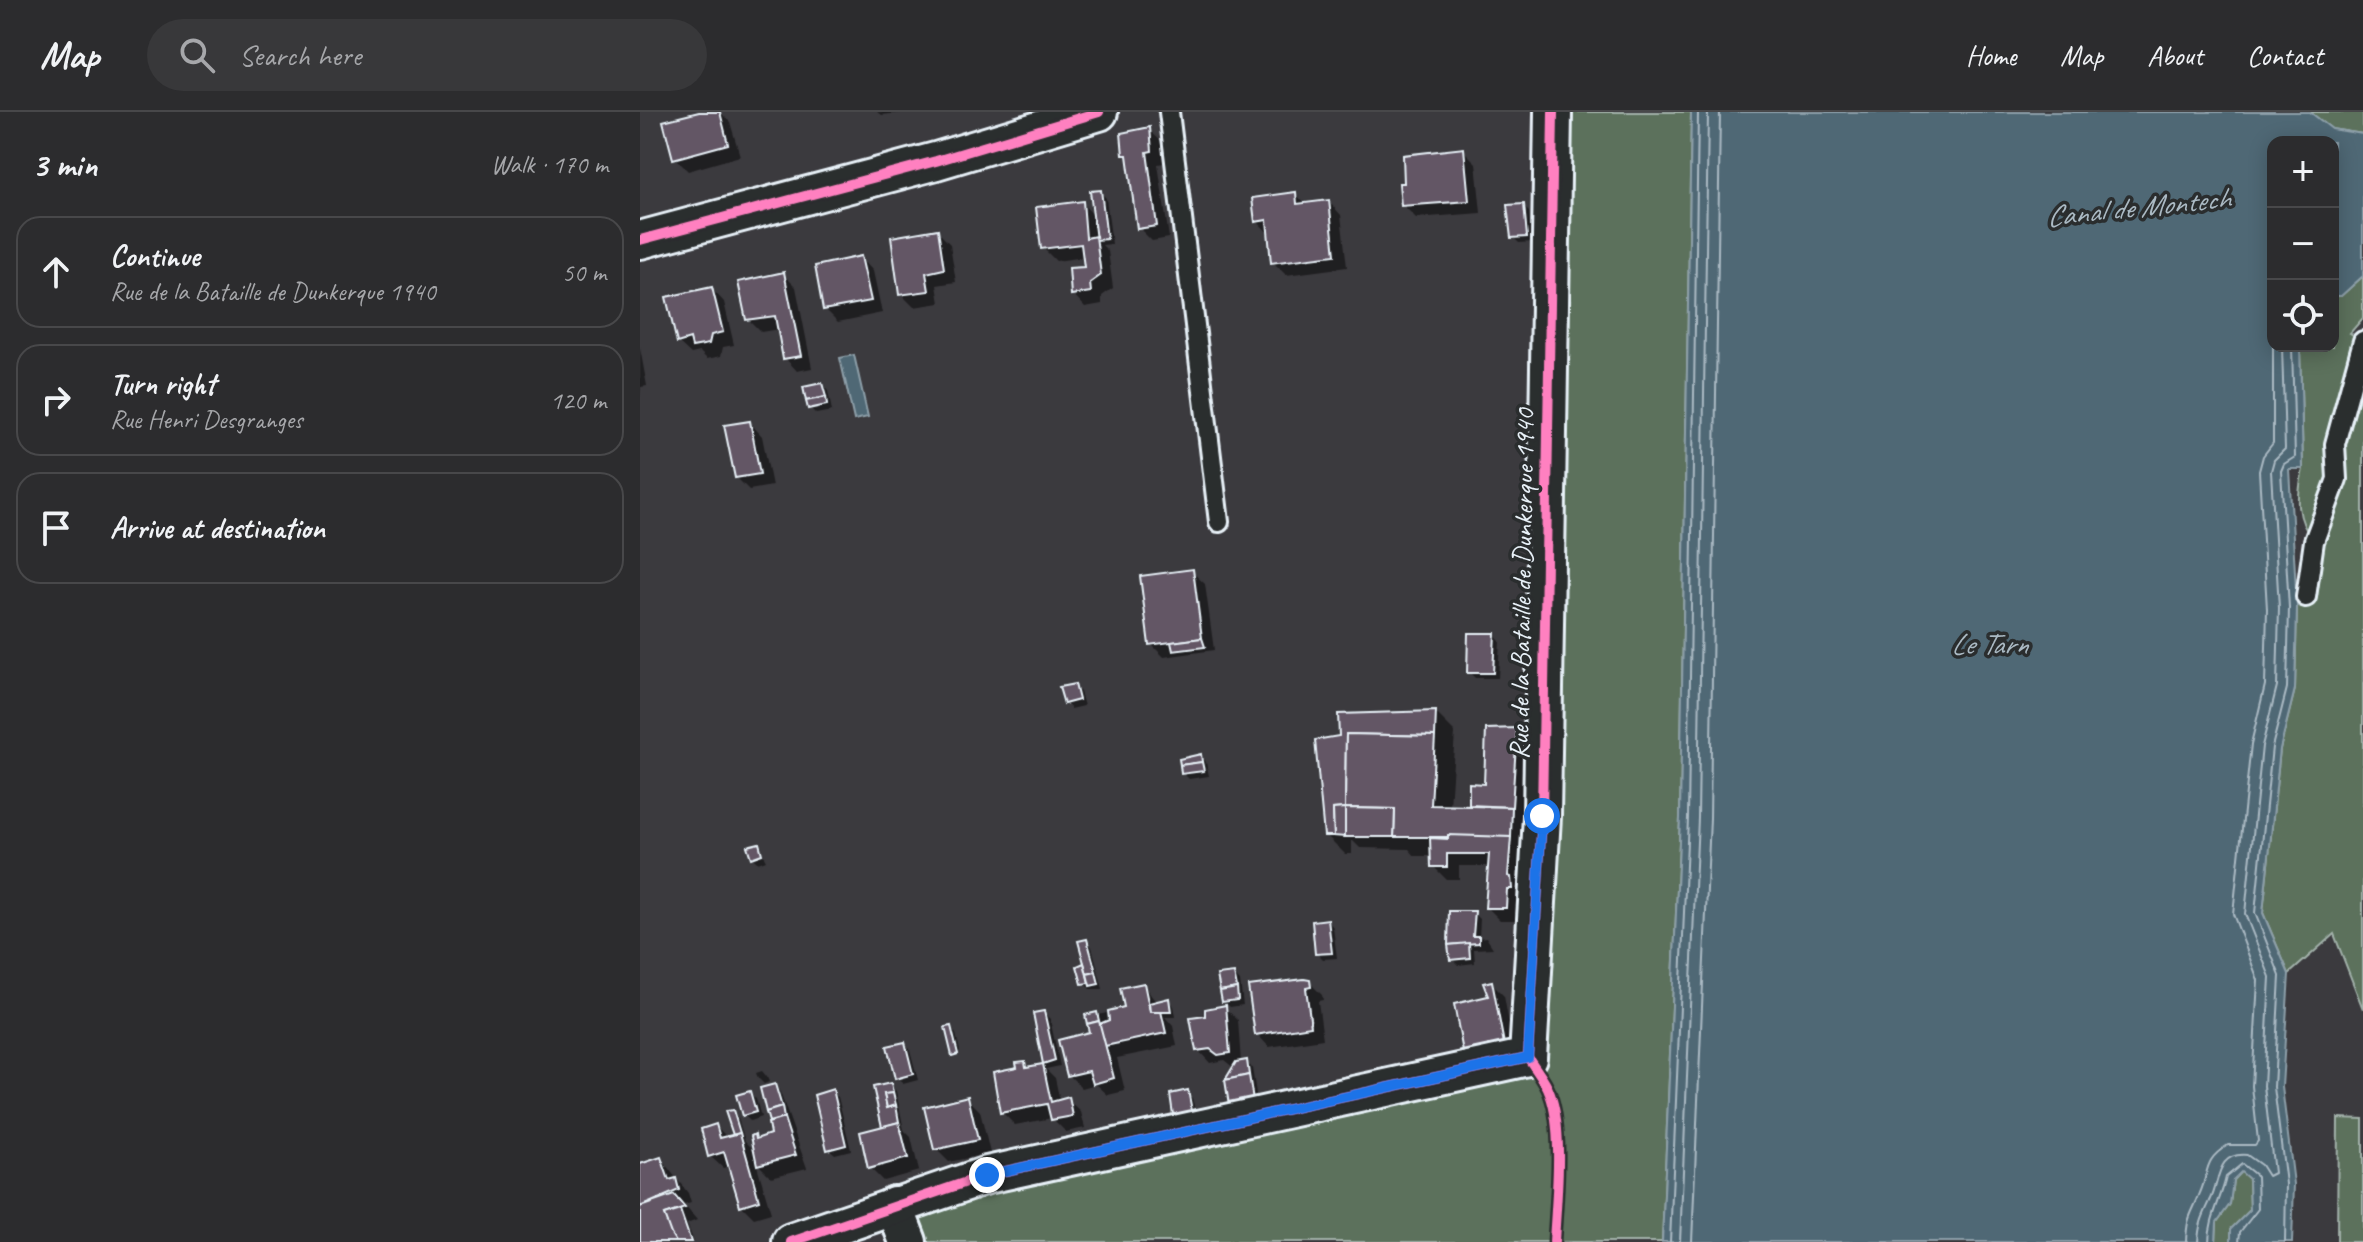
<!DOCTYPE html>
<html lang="en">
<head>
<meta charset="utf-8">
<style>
	:root { --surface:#2c2c2e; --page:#38383a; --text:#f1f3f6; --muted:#a6a7aa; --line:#48484a }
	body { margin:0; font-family:Caveat,sans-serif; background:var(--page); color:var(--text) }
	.controls { position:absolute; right:24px; top:24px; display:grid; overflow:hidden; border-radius:16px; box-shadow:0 4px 20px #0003 }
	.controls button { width:72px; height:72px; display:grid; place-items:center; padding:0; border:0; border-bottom:2px solid var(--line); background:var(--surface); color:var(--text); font:40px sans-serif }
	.stop { position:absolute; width:24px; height:24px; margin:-18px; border:6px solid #1a73e8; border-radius:50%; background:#fff }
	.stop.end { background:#1a73e8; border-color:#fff; box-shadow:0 2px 8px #0008 }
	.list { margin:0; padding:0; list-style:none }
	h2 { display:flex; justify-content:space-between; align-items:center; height:104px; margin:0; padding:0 32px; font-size:34px }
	h2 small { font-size:26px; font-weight:400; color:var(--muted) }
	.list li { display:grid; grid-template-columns:52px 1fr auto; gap:24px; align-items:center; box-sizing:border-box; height:112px; margin:0 16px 16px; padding:0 16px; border:2px solid var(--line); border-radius:24px }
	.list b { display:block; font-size:30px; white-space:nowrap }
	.list p { margin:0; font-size:26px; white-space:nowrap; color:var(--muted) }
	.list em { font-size:26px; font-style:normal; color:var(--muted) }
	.icon { flex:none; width:44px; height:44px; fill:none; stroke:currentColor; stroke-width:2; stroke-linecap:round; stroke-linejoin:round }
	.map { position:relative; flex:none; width:1723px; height:1130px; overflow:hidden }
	header { display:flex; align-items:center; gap:48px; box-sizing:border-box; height:112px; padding:0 40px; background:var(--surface); border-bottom:2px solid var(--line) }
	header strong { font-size:38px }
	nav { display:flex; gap:44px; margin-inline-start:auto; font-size:28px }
	.search { width:560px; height:72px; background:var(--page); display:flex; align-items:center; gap:20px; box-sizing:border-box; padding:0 28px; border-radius:44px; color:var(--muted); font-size:30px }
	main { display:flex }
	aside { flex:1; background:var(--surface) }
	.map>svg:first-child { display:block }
	.green { fill:#5b715c; stroke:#a2b1aa; stroke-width:2 }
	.water { fill:#506875; stroke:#8d9fa9; stroke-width:2 }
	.shadow { fill:#0007 }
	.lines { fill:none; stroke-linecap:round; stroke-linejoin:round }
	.shore { stroke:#abbac4; stroke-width:2 }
	.building { fill:#645765; stroke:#e8f1f8; stroke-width:2 }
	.service-casing { stroke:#e8f1f8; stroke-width:24 }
	.minor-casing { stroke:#e8f1f8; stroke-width:42 }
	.service { stroke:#2a2d2e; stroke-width:18 }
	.minor { stroke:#2a2d2e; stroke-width:36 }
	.cycleway-casing { stroke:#2a2d2e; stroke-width:15 }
	.cycleway { stroke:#ff80c0; stroke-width:10 }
	.route { stroke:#1a73e8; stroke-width:10 }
	.labels { text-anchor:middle; stroke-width:7; stroke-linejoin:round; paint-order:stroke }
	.street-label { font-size:28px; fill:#e8f1f8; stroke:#2a2d2e }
	.water-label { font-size:30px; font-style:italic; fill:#abbac4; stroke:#2a2d2e }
</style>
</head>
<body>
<header>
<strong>Map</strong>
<div class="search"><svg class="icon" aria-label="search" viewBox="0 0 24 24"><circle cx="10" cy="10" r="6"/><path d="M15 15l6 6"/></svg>Search here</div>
<nav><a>Home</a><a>Map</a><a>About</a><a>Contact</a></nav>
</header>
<main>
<aside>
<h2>3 min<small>Walk · 170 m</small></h2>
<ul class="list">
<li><svg class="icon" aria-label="ahead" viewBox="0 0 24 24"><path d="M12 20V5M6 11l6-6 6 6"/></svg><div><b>Continue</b><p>Rue de la Bataille de Dunkerque 1940</p></div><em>50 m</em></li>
<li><svg class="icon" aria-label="right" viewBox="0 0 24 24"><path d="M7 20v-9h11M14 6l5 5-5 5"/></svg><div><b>Turn right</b><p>Rue Henri Desgranges</p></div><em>120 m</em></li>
<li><svg class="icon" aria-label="arrive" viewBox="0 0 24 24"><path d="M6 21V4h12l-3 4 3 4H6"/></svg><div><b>Arrive at destination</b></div></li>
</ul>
</aside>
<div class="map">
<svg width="1723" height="1130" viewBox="0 0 1723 1130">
	<rect width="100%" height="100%" fill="#3b3a3e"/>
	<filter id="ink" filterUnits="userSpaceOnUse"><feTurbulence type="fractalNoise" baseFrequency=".0125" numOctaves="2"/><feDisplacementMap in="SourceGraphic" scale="16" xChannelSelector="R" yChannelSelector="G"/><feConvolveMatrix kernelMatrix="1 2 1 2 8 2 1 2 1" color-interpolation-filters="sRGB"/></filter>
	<g filter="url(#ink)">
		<g class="green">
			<polygon points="913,0 1051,0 1040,706 1022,1130 269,1130 254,1093 888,945"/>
			<polygon points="1670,0 1723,0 1723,22 1691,17"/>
			<path d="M1723 164V206L1710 221 1723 229V897L1694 822 1649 862 1623 801 1640 637 1655 577 1657 495 1666 485 1674 429C1655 407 1657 385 1663 357L1660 234H1693V184H1701Z"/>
			<polygon points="1698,1006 1723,1007 1723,1130 1697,1130"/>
			<polygon points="1601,1059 1609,1067 1610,1098 1591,1117 1591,1130 1576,1130 1577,1110 1590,1092 1593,1068"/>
		</g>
		<g class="water">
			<polygon points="1051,0 1670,0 1692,17 1723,22 1723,164 1701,184 1693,184 1693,30 1633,30 1633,234 1660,234 1663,357 1649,357 1657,495 1655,577 1640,637 1623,801 1649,862 1642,975 1654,1072 1652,1130 1591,1130 1591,1117 1610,1098 1609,1067 1601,1060 1593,1068 1590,1092 1577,1110 1576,1130 1022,1130 1040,706"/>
			<polygon points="214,243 228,305 214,308 200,246"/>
		</g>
		<g class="shadow">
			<polygon points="67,0 80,0 90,10 100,44 48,59 35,46"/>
			<polygon points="237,0 261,0 261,1 241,3"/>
			<polygon points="509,18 522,30 524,51 518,52 529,126 512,129 499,116 490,48 485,42"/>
			<polygon points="823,38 836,51 841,101 776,106 763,93"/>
			<polygon points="460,80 466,86 472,132 462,133 468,139 473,176 462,184 462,192 445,195 433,182 446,156 445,145 416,149 403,136 442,91 455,105"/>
			<polygon points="656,82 666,93 689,90 701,103 707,155 646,163 633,150 630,123 617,109"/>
			<polygon points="883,94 889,100 892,130 879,131 873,125"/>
			<polygon points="297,119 310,132 316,170 297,173 300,191 274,195 261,182"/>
			<polygon points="221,146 233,159 242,201 198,210 185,197"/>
			<polygon points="143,162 156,175 172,256 157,259 145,246 139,217 121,220 108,207"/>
			<polygon points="72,177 84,190 94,233 83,235 81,244 67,247 60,240 51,242 38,230"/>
			<polygon points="0,236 7,274 1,275 0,285"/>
			<polygon points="182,273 188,279 192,299 176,302 170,296"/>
			<polygon points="110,311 122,324 132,374 109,378 96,365"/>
			<polygon points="552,460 565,472 574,538 524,545 511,532"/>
			<polygon points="854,523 860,529 858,566 835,566 829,560"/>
			<polygon points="434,574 440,580 444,594 431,597 426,591"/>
			<polygon points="796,601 815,620 810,695 834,696 831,692 845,674 876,618 889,631 878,808 860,808 847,795 850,754 819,754 819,767 806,767 793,754 793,744 775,744 769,737 720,736 712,728 712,742 705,742 686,723"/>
			<polygon points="560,644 566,650 569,664 549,667 543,661"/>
			<polygon points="118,733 126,748 118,751 112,745"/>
			<polygon points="834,801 840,807 839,826 846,825 853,836 834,837 835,851 818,853 812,847"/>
			<polygon points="688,809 693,815 697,846 683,847 677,841"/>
			<polygon points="447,829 452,835 463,877 450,877 444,871 439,855 447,853"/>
			<polygon points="594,863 600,869 603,893 590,895 584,889"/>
			<polygon points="669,870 682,883 683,888 678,889 683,927 629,935 617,922"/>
			<polygon points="851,871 864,884 875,945 837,952 825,939 851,885"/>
			<polygon points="503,873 517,891 528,888 534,894 536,905 525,905 533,914 537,934 477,946 485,979 468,983 456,972 442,976 429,963 451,921 448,905 486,897"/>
			<polygon points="585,896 598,908 601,951 606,950 612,956 618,994 596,998 594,956 584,948 570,951 558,938"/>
			<polygon points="404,901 410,907 420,954 406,957 415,966 420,990 428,988 441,1000 445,1016 426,1020 412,1006 375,1013 362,1000 384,951 390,956 405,953 395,903"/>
			<polygon points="310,916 316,922 320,939 315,944"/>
			<polygon points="264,932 270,938 278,968 263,972 257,966"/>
			<polygon points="122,959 127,965 129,970 124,972 118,966 116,961"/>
			<polygon points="250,973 256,979 264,1018 271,1025 279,1059 243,1069 230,1056 244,1016"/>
			<polygon points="135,974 140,980 167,1056 131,1065 116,1050 131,1101 114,1106 101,1093 90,1054 83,1056 70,1044 76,1014 88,1026 95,1024 92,1000 98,1006 105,1029 116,1040 114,1025 118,1028 132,1023"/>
			<polygon points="192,980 198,985 211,1038 195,1042 189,1037"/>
			<polygon points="546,980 552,986 557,1005 541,1007 535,1002"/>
			<polygon points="110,981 116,987 121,1005 110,1009 104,1003"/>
			<polygon points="327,986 340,999 350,1041 309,1050 296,1037"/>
			<polygon points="21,1047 48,1081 51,1091 44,1093 57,1108 47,1112 54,1130 0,1130 0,1054"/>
		</g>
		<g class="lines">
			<g class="shore">
				<polyline points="1030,1130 1048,706 1058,0"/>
				<polyline points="1040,1130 1058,706 1068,0"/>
				<polyline points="1052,1130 1070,706 1080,0"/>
				<path d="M1546 1130C1547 1103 1551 1104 1560 1081 1570 1059 1562 1049 1588 1033H1615L1618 1029 1612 974 1618 868 1593 802 1611 632 1625 573 1627 497 1619 359 1623 344 1633 331V223"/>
				<path d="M1558 1130C1559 1111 1563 1104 1571 1087 1580 1069 1576 1040 1607 1043L1621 1053 1628 1064 1634 1061 1624 974 1630 865 1605 802 1622 634 1637 574 1639 496 1631 359 1634 348 1645 337 1642 234"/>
				<path d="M1569 1130C1569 1106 1581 1088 1586 1065L1602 1052 1617 1064 1618 1097 1600 1120 1599 1130"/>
				<polyline points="1645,1130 1646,1072 1634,975 1640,864 1615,801 1632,635 1647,576 1649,496 1641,359 1644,352 1655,345 1652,234"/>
			</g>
		</g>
		<g class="building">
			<polygon points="59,0 80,0 88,32 33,47 23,9"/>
			<polygon points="510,15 512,39 507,40 517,114 497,117 487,43 483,43 481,21"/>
			<polygon points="824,36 829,89 761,94 759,71 764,71 763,43"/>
			<polygon points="461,78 467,127 456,128 450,79"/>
			<polygon points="656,80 657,92 689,88 695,143 631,151 627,108 615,110 612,86"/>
			<polygon points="443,89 446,126 456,124 461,163 450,171 451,180 431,183 429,156 444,155 441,132 401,137 396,95"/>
			<polygon points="884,92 887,125 871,126 867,93"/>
			<polygon points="298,117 304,157 286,161 289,179 259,183 251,125"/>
			<polygon points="221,144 231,189 183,198 175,154"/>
			<polygon points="144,160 161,244 143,247 135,204 106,208 98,170"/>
			<polygon points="72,175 83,220 71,223 69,232 52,235 50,227 37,231 26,185"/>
			<polygon points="182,271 186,285 166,289 163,275"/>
			<polygon points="186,285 187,293 168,297 166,289"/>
			<polygon points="110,309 120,362 95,366 84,313"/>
			<polygon points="553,457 562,526 509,533 500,464"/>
			<polygon points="828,521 855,521 853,561 827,561"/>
			<polygon points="562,526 565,535 533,539 531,530"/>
			<polygon points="435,572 439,588 424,592 419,575"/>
			<polygon points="796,599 795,624 706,622 705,696 693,697 694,724 684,724 675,628 699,624 698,602"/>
			<polygon points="877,616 872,695 829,693 829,671 844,672 846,617"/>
			<polygon points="706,622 795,624 791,693 872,695 871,725 754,725 755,697 705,696"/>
			<polygon points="561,642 562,650 540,653 539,647"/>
			<polygon points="562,650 564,659 541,662 540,653"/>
			<polygon points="705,696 755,697 754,725 705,725"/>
			<polygon points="705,696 705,725 694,724 693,697"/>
			<polygon points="808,723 871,725 868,764 871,765 872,777 867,777 866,796 845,796 849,742 807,742 807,755 791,755 790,726 808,727"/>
			<polygon points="119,731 122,742 111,746 107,734"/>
			<polygon points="809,799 835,799 833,824 839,824 839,831 808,833"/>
			<polygon points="688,807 692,841 675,842 672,809"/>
			<polygon points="447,827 456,860 447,862 438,829"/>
			<polygon points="829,831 830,846 810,848 808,833"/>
			<polygon points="444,851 449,871 442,872 437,854"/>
			<polygon points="456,860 459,872 450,874 447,862"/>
			<polygon points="594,861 597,876 580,879 577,863"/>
			<polygon points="664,867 670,868 671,875 666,876 671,914 615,923 608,874"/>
			<polygon points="852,869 864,932 823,940 814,892 848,884 843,871"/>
			<polygon points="504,871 510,900 521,899 526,921 465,934 459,912 469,908 468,899 484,895 480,876"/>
			<polygon points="597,876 598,888 582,890 580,879"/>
			<polygon points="529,886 531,900 510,900 509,891"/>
			<polygon points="586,893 590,941 578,943 570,937 556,939 550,906 565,904 565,897"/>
			<polygon points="404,899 415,948 403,952 393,901"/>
			<polygon points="457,900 459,909 447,912 445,903"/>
			<polygon points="459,909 474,966 453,972 449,959 427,964 418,928 449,920 447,912"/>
			<polygon points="311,914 318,942 312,944 305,915"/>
			<polygon points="265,930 273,962 255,967 247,934"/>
			<polygon points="607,948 609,963 585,968 596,950"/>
			<polygon points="385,949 386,955 403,952 411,990 429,985 433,1004 411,1008 407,992 360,1001 353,960 377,955 376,950"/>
			<polygon points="609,963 613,988 589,993 585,968"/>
			<polygon points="251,971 253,981 244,982 247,996 256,993 259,1010 242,1015 233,975"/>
			<polygon points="135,972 142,995 126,1000 120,976"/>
			<polygon points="193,977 206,1033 187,1038 174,983"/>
			<polygon points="548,978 552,999 533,1003 530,982"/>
			<polygon points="110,979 116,1000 102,1004 96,983"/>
			<polygon points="253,981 256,993 247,996 244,982"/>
			<polygon points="328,984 338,1028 294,1038 284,995"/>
			<polygon points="142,995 144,1006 129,1010 126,1000"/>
			<polygon points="93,998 100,1021 93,1023 85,999"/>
			<polygon points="144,1006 156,1043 117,1053 111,1024 115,1022 116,1027 130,1022 128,1011"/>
			<polygon points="259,1010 268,1046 228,1057 220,1020"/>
			<polygon points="76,1012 80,1026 100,1021 119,1088 100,1094 84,1040 68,1045 61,1017"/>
			<polygon points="21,1045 29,1068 36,1066 39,1078 0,1095 0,1052"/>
			<polygon points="34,1083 45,1096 24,1103 36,1130 0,1130 0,1095"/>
			<polygon points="40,1098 51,1130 36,1130 31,1122 24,1103"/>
		</g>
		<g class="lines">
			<defs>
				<g id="service">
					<polyline points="529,0 579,410"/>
					<polyline points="1666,485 1674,429 1697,367 1695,332 1723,229"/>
				</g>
				<g id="minor">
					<polyline points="0,128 296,49 459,0"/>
					<polyline points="254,1093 268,1130"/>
					<polyline points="151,1130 347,1063 888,945 902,704 913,0"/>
				</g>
			</defs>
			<use href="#service" class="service-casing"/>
			<use href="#minor" class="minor-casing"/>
			<use href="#service" class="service"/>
			<use href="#minor" class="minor"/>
			<defs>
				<g id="cycleway">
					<polyline points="0,128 296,49 459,0"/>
					<polyline points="888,945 902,704 913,0"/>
					<path d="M888 945C895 957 906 969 910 982 924 1019 916 1090 914 1130"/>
					<polyline points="151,1130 347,1063 888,945"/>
				</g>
			</defs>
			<use href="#cycleway" class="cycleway-casing"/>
			<use href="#cycleway" class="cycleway"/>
		</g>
	</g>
	<g class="lines" filter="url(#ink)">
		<polyline class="route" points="347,1063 888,945 902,704"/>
	</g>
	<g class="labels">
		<g class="street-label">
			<text transform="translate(881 472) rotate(-89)" y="10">Rue de la Bataille de Dunkerque 1940</text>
		</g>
		<g class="water-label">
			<text transform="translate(1498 95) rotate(-6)" y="10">Canal de Montech</text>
			<text x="1349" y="542">Le Tarn</text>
		</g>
	</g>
</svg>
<div class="controls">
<button>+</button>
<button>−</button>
<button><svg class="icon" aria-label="locate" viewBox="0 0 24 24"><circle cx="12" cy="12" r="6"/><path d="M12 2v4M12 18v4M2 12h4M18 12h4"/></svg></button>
</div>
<div class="stop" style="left:902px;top:704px"></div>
<div class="stop end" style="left:347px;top:1063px"></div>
</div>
</main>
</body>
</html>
